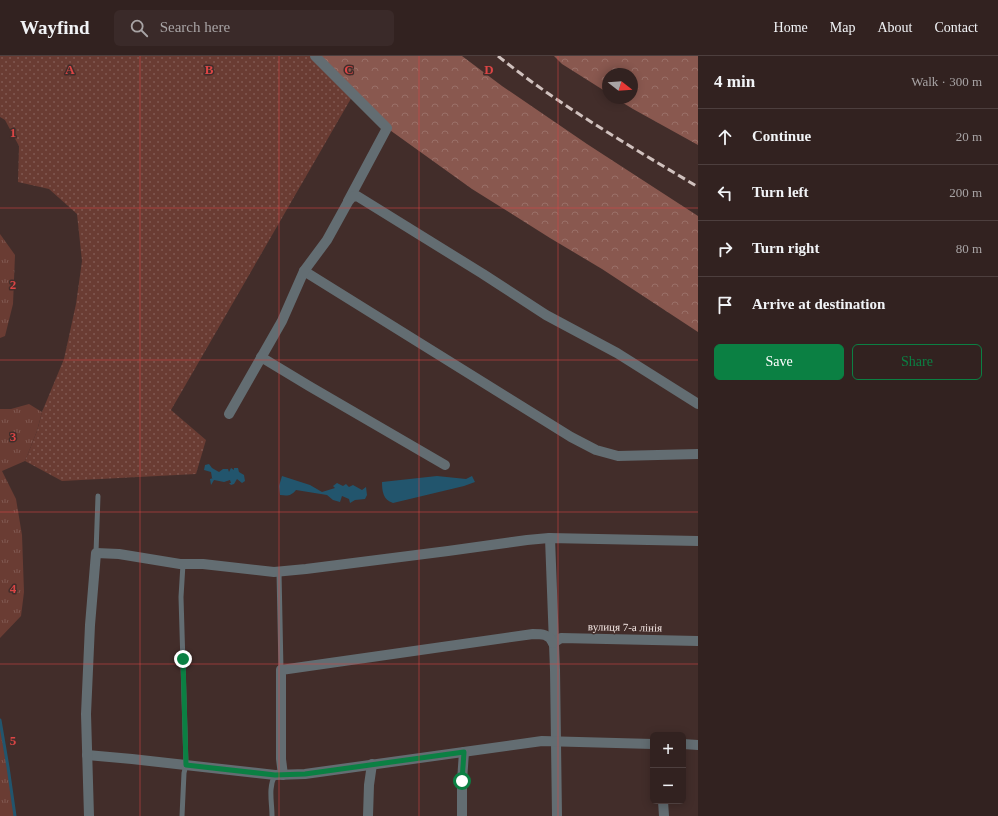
<!DOCTYPE html>
<html lang="en">
<head>
<meta charset="utf-8">
<style>
	:root { --surface:#322220; --page:#3a2a29; --text:#f1f3f6; --muted:#a8a4a5; --line:#4d3f3e; --accent:#0b8043 }
	body { margin:0; font-family:"Times New Roman",serif; background:var(--page); color:var(--text) }
	.controls { position:absolute; right:12px; bottom:12px; display:grid; overflow:hidden; border-radius:6px; box-shadow:0 2px 10px #0003 }
	.controls button { width:36px; height:36px; display:grid; place-items:center; padding:0; border:0; border-bottom:1px solid var(--line); background:var(--surface); color:var(--text); font:20px sans-serif }
	.compass { position:absolute; left:602px; top:12px; width:36px; height:36px; border-radius:50%; background:var(--surface); box-shadow:0 2px 10px #0003; rotate:107deg }
	.stop { position:absolute; width:12px; height:12px; margin:-9px; border:3px solid #0b8043; border-radius:50%; background:#fff }
	.stop.end { background:#0b8043; border-color:#fff; box-shadow:0 1px 4px #0008 }
	.list { margin:0; padding:0; list-style:none }
	h2 { display:flex; justify-content:space-between; align-items:center; height:52px; margin:0; padding:0 16px; font-size:17px }
	h2 small { font-size:13px; font-weight:400; color:var(--muted) }
	.list li { display:grid; grid-template-columns:26px 1fr auto; gap:12px; align-items:center; box-sizing:border-box; height:56px; padding:0 16px; border-top:1px solid var(--line) }
	.list b { display:block; font-size:15px; white-space:nowrap }
	.list em { font-size:13px; font-style:normal; color:var(--muted) }
	.actions { display:flex; gap:8px; padding:12px 16px }
	.actions a { flex:1; padding:9px 0; border:1px solid var(--accent); border-radius:6px; text-align:center; font-size:14px; color:var(--accent) }
	.actions .main { background:var(--accent); color:#fff }
	.icon { flex:none; width:22px; height:22px; fill:none; stroke:currentColor; stroke-width:2; stroke-linecap:round; stroke-linejoin:round }
	.map { position:relative; flex:none; width:698px; height:760px; overflow:hidden }
	header { display:flex; align-items:center; gap:24px; box-sizing:border-box; height:56px; padding:0 20px; background:var(--surface); border-bottom:1px solid var(--line) }
	header strong { font-size:19px }
	nav { display:flex; gap:22px; margin-inline-start:auto; font-size:14px }
	.search { width:280px; height:36px; background:var(--page); display:flex; align-items:center; gap:10px; box-sizing:border-box; padding:0 14px; border-radius:6px; color:var(--muted); font-size:15px }
	main { display:flex }
	aside { flex:1; background:var(--surface) }
	.map>svg:first-child { display:block }
	.grass { fill:url(#grass-tufts) }
	.forest { fill:url(#forest-crowns) }
	.garden { fill:url(#garden-dots) }
	.water { fill:#22556d }
	.lines { fill:none; stroke-linecap:round; stroke-linejoin:round }
	.stream { stroke:#22556d; stroke-width:3 }
	.lane { stroke:#636d72; stroke-width:5 }
	.street { stroke:#636d72; stroke-width:10 }
	.rail { stroke:#d0c1be; stroke-width:3; stroke-dasharray:8 4; stroke-linecap:butt }
	.route { stroke:#0b8043; stroke-width:5 }
	.grid { fill:none; stroke:#db4545; stroke-width:1; stroke-opacity:0.55 }
	.labels { text-anchor:middle; stroke-width:3; stroke-linejoin:round; paint-order:stroke }
	.street-label { font-size:11px; fill:#f8ebe8; stroke:#422d2a }
	.grid-label { font-size:13px; text-anchor:middle; font-weight:bold; fill:#db4545; stroke:#422d2a; stroke-width:3; stroke-linejoin:round; paint-order:stroke }
</style>
</head>
<body>
<header>
<strong>Wayfind</strong>
<div class="search"><svg class="icon" aria-label="search" viewBox="0 0 24 24"><circle cx="10" cy="10" r="6"/><path d="M15 15l6 6"/></svg>Search here</div>
<nav><a>Home</a><a>Map</a><a>About</a><a>Contact</a></nav>
</header>
<main>
<div class="map">
<svg width="698" height="760" viewBox="0 0 698 760">
	<defs>
		<pattern id="grass-tufts" width="24" height="20" patternUnits="userSpaceOnUse"><rect width="24" height="20" fill="#6a3c33"/><path d="M3 7l-1-3M5 7V3M7 7l1-3M15 17l-1-3M17 17v-4M19 17l1-3" fill="none" stroke="#805851"/></pattern>
		<pattern id="forest-crowns" width="20" height="18" patternUnits="userSpaceOnUse"><rect width="20" height="18" fill="#89584f"/><path d="M2 6a3 3 0 1 1 6 0M12 15a3 3 0 1 1 6 0" fill="none" stroke="#9a7068"/></pattern>
		<pattern id="garden-dots" width="8" height="8" patternUnits="userSpaceOnUse"><rect width="8" height="8" fill="#6a3c33"/><path d="M2 2h.1M6 6h.1" fill="none" stroke="#805851" stroke-width="1.8" stroke-linecap="round"/></pattern>
	</defs>
	<rect width="100%" height="100%" fill="#422d2a"/>
	<g class="grass">
		<polygon points="0,178 15,199 13,248 5,280 0,282"/>
		<polygon points="29,348 42,356 37,375 25,405 2,415 16,443 22,479 24,536 21,560 0,582 0,353 11,353"/>
		<polygon points="0,664 8,711 15,760 0,760"/>
	</g>
	<g class="forest">
		<polygon points="315,0 462,0 502,30 587,88 698,160 698,276 602,213 550,182 472,133 387,72"/>
		<polygon points="554,0 698,0 698,89 633,53 615,42 632,42 632,18 608,18 608,37 562,8"/>
	</g>
	<polygon class="garden" points="0,0 315,0 353,39 171,354 206,384 196,418 62,425 25,405 37,375 42,356 64,303 76,248 82,205 77,158 49,133 18,126 19,90 5,64 0,61"/>
	<g class="water">
		<polygon points="209,408 212,412 219,416 223,413 228,413 229,416 231,412 234,414 234,412 238,412 239,416 244,419 245,425 242,427 237,423 234,428 231,429 229,427 231,427 230,424 224,426 214,424 211,429 210,423 213,422 212,422 211,416 204,414 205,409"/>
		<path d="M282 420 310 429 322 436 335 432 333 430 337 427 343 430 346 428 349 431 353 429 362 434 366 431 367 439 365 443 355 444 350 447 349 443 342 440 340 446 333 444 327 439 296 434C291 440 288 440 280 439L279 430Z"/>
		<path d="M437 420 466 423 472 420 475 426 464 430 393 447C383 444 382 435 382 426Z"/>
	</g>
	<g class="lines">
		<polyline class="stream" points="0,664 8,711 15,760"/>
		<g class="lane">
			<polyline points="96,497 98,440"/>
			<polyline points="279,516 281,614"/>
			<polyline points="182,760 184,717 186,709 181,541 183,508"/>
			<path d="M272 760C272 746 268 732 275 719"/>
		</g>
		<g class="street">
			<polyline points="315,0 387,72 348,145"/>
			<polyline points="304,215 571,381 596,394 618,400 698,398"/>
			<polyline points="261,301 309,330 445,409"/>
			<polyline points="229,358 282,265 304,215 327,184 348,146 352,141 357,140 483,218 546,259 617,297 698,348"/>
			<polyline points="550,482 555,614 557,760"/>
			<polyline points="553,587 561,582 698,585"/>
			<polyline points="683,688 698,689"/>
			<polyline points="87,699 132,703 275,719 305,718 542,685 653,688"/>
			<path d="M283 719 281 703V614L533 578C542 578 549 578 553 587"/>
			<polyline points="663,745 664,760"/>
			<polyline points="89,760 86,658 90,569 96,497 119,498 180,508 203,508 274,516 306,513 448,495 527,484 549,482 698,485"/>
			<polyline points="368,760 369,729 372,708"/>
			<polyline points="462,760 462,725 464,696"/>
		</g>
		<path class="rail" d="M498 0C560 50 630 90 698 131"/>
	</g>
	<g class="lines">
		<polyline class="route" points="183,603 186,709 275,719 305,718 464,696 462,725"/>
	</g>
	<path class="grid" d="M140 0V760M279 0V760M419 0V760M558 0V760M0 152H698M0 304H698M0 456H698M0 608H698"/>
	<g class="labels">
		<g class="street-label">
			<text transform="translate(625 571) rotate(1)" y="4">вулиця 7-а лінія</text>
		</g>
	</g>
	<g class="grid-label">
		<text x="70" y="18">A</text>
		<text x="209" y="18">B</text>
		<text x="349" y="18">C</text>
		<text x="489" y="18">D</text>
		<text x="13" y="81">1</text>
		<text x="13" y="233">2</text>
		<text x="13" y="385">3</text>
		<text x="13" y="537">4</text>
		<text x="13" y="689">5</text>
	</g>
</svg>
<div class="controls">
<button>+</button>
<button>−</button>
</div>
<svg class="compass" viewBox="-18 -18 36 36"><path d="M0-13l5 13h-10z" fill="#e53935"/><path d="M0 13l5-13h-10z" fill="#a8a4a5"/></svg>
<div class="stop" style="left:462px;top:725px"></div>
<div class="stop end" style="left:183px;top:603px"></div>
</div>
<aside>
<h2>4 min<small>Walk · 300 m</small></h2>
<ul class="list">
<li><svg class="icon" aria-label="ahead" viewBox="0 0 24 24"><path d="M12 20V5M6 11l6-6 6 6"/></svg><div><b>Continue</b></div><em>20 m</em></li>
<li><svg class="icon" aria-label="left" viewBox="0 0 24 24"><path d="M17 20v-9H6M10 6l-5 5 5 5"/></svg><div><b>Turn left</b></div><em>200 m</em></li>
<li><svg class="icon" aria-label="right" viewBox="0 0 24 24"><path d="M7 20v-9h11M14 6l5 5-5 5"/></svg><div><b>Turn right</b></div><em>80 m</em></li>
<li><svg class="icon" aria-label="arrive" viewBox="0 0 24 24"><path d="M6 21V4h12l-3 4 3 4H6"/></svg><div><b>Arrive at destination</b></div></li>
</ul>
<div class="actions"><a class="main">Save</a><a>Share</a></div>
</aside>
</main>
</body>
</html>
